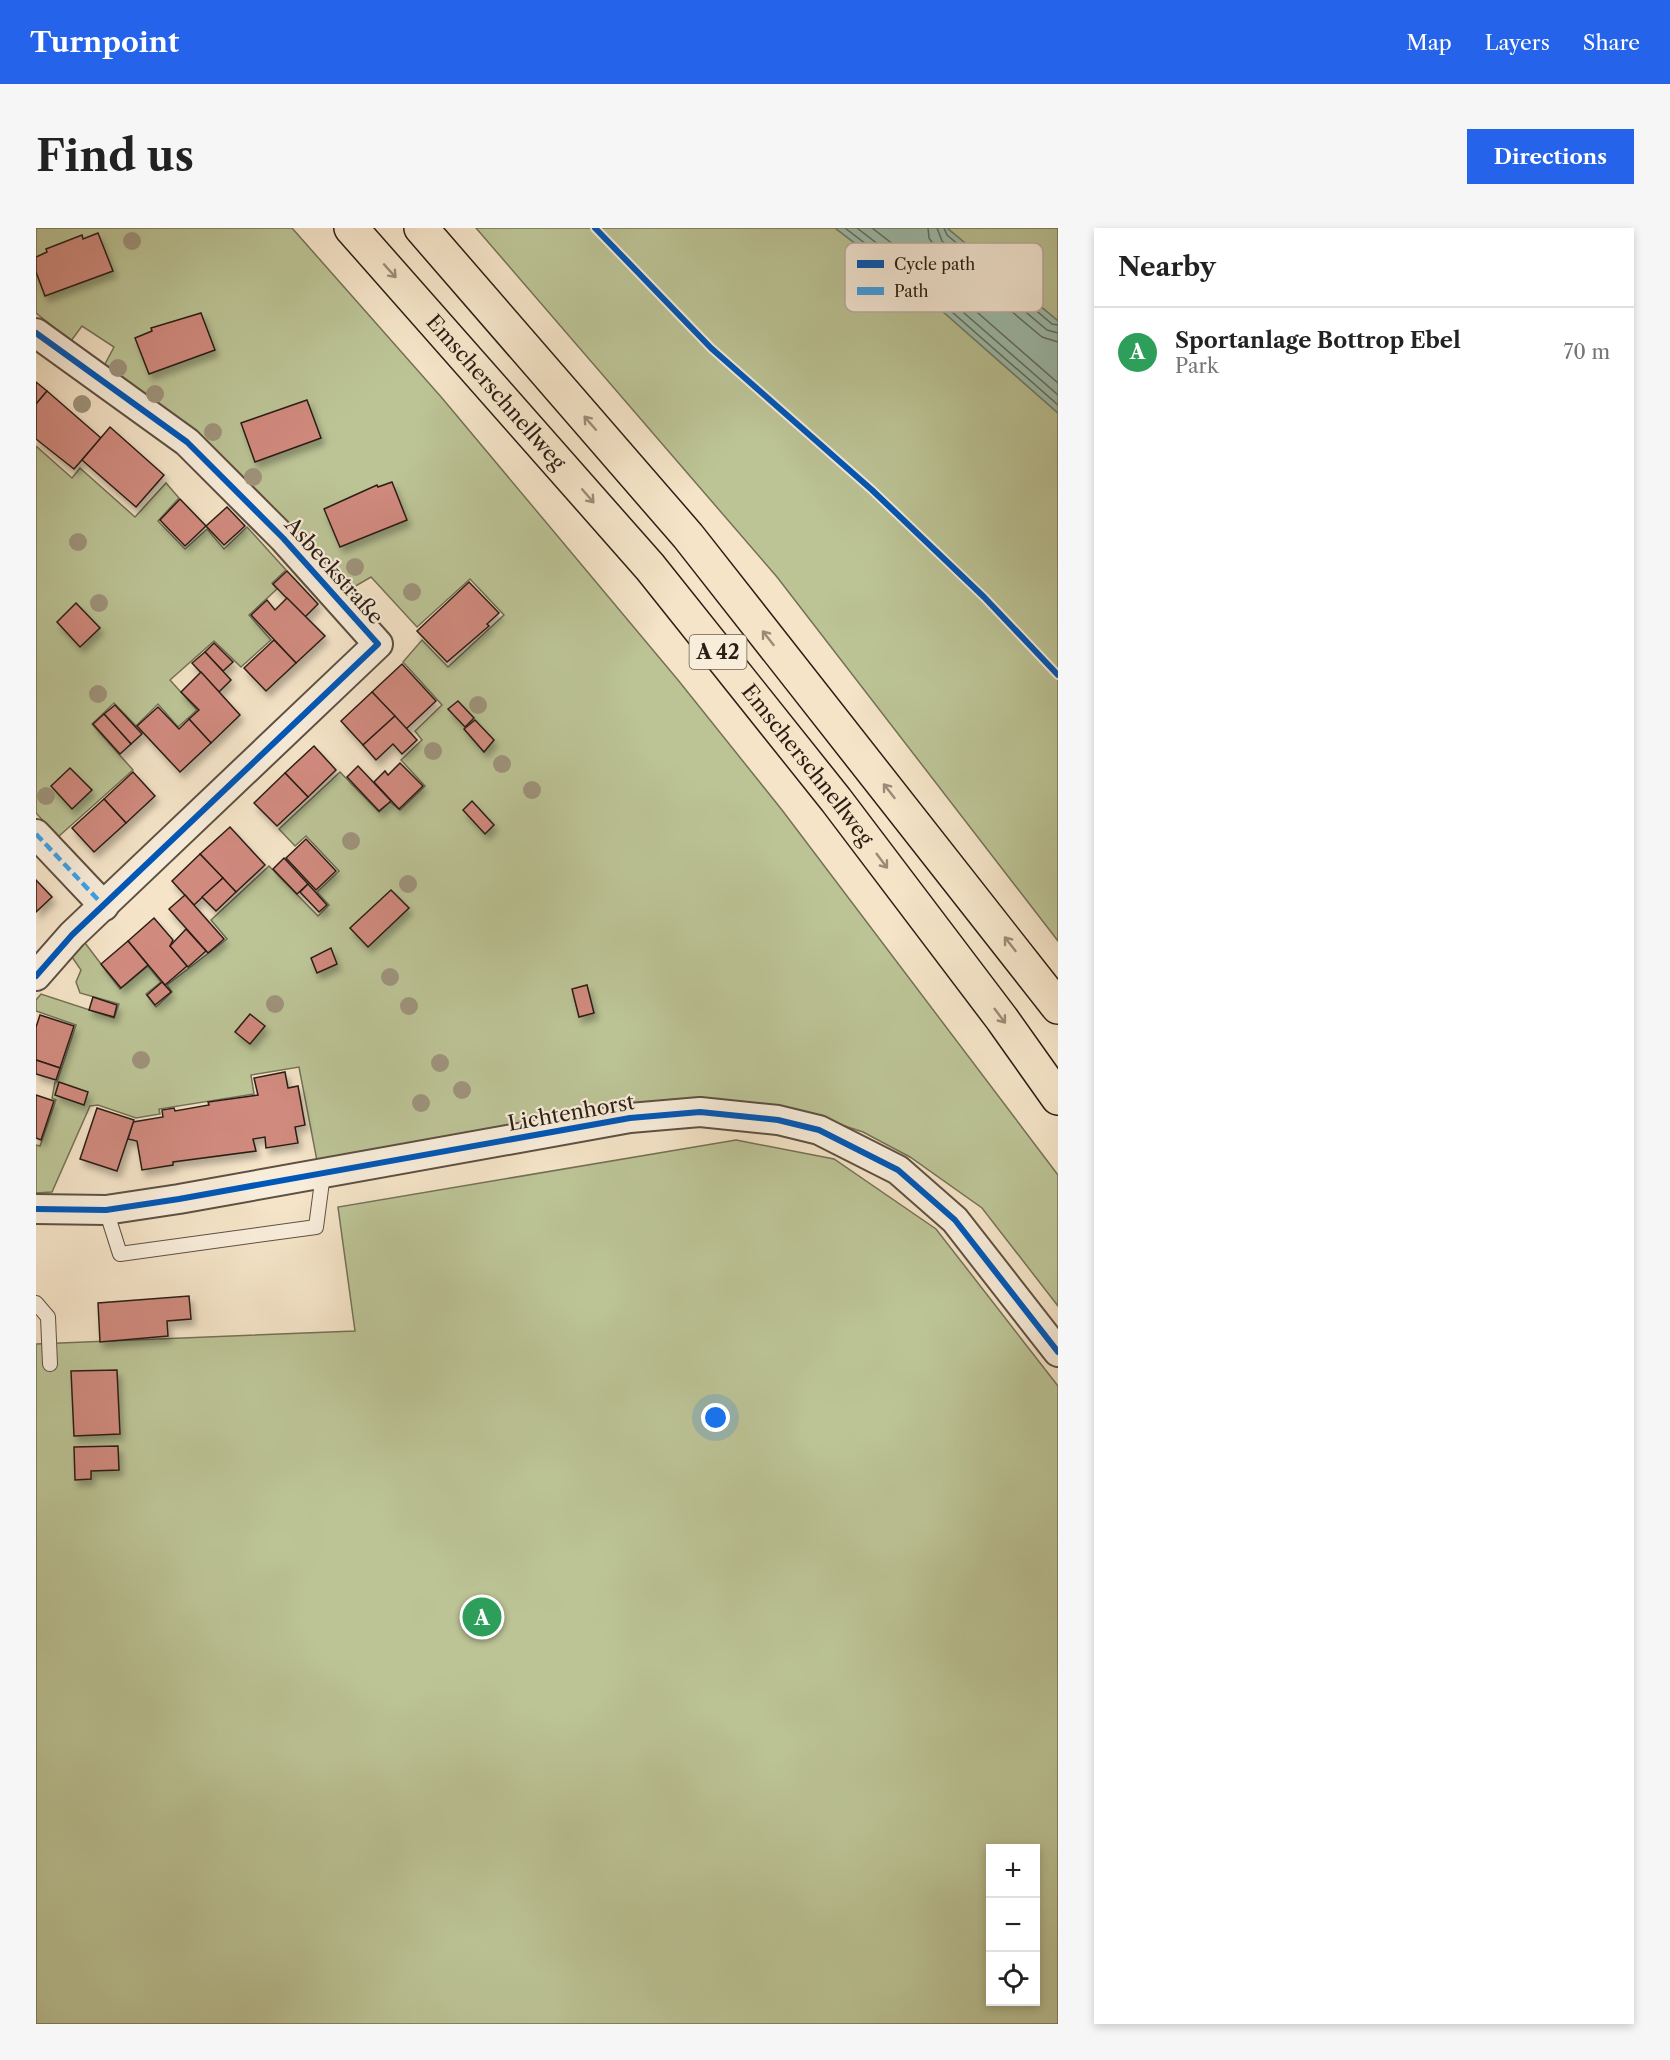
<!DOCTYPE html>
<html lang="en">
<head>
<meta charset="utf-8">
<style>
	:root { --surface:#fff; --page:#f6f6f6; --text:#222; --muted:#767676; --line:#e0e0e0; --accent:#2563eb }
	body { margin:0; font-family:"Libre Caslon Text",serif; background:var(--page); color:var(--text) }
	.controls { position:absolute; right:18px; bottom:18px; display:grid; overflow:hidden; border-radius:0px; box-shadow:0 3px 9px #0003 }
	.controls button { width:54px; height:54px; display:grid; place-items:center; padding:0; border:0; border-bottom:2px solid var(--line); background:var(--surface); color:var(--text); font:30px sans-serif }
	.you { position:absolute; left:680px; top:1190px; width:21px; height:21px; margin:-15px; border:4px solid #fff; border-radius:50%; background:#1a73e8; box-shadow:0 0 0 9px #1a73e833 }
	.badge { display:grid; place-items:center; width:39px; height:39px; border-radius:50%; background:var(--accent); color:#fff; font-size:20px; font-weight:700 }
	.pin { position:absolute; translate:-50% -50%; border:3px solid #fff; box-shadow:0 2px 6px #0006 }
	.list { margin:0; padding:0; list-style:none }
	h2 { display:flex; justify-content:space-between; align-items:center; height:78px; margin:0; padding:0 24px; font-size:26px }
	h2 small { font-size:20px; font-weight:400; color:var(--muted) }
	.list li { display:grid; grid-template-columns:39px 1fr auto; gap:18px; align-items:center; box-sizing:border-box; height:90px; padding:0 24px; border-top:2px solid var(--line) }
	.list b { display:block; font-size:22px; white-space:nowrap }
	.list p { margin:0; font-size:20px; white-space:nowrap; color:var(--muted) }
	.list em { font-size:20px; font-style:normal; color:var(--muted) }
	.icon { flex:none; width:33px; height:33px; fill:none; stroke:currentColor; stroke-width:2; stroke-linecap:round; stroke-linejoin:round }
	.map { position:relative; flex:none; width:1022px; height:1796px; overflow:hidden; border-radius:0px }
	header { display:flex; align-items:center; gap:36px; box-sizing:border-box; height:84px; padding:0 30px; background:var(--accent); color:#fff }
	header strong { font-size:28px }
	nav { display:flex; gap:33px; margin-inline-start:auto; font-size:21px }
	.intro { display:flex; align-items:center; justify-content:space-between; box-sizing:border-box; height:144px; padding:0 36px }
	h1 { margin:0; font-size:42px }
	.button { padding:15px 27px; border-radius:0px; background:var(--accent); color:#fff; font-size:21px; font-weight:700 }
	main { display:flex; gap:36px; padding:0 36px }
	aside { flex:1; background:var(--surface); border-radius:0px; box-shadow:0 3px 9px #0003 }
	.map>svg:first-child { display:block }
	.green { fill:#bcc496; stroke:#747156; stroke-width:1.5; fill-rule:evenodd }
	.water { fill:#9dbfaf; stroke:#6f7f71; stroke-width:1.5 }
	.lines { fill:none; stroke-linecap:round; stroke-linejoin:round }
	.shore { stroke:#646e62; stroke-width:1.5 }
	.building { fill:#d08a7e; stroke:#2b1e15; stroke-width:1.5; filter:url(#shadow) }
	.service-casing { stroke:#5e5042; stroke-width:16 }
	.minor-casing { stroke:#5e5042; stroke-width:32 }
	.motorway-casing { stroke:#2b1e15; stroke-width:36 }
	.service { stroke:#f8eddb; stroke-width:14 }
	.minor { stroke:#f8eddb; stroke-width:28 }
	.motorway { stroke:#f5e4c8; stroke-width:33 }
	.quiet { stroke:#3ea2ea; stroke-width:4.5; stroke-dasharray:9 4.5; stroke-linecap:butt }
	.cycleway-casing { stroke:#f8eddb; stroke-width:10 }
	.cycleway { stroke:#0057b8; stroke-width:6 }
	.tree { fill:#9e937b }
	.oneway { stroke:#9a8b77 }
	.labels { text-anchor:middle; stroke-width:4.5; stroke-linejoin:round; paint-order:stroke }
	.shield { fill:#f8eddb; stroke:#685c50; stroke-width:1.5 }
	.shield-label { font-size:20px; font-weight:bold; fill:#2b1e15 }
	.street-label { font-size:21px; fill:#2b1e15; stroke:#f8eddb }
	.key { fill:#f8eddb; stroke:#baafa0; stroke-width:1.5 }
	.key-label { font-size:16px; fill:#2b1e15 }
</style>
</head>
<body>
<header>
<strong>Turnpoint</strong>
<nav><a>Map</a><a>Layers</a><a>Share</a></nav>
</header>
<div class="intro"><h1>Find us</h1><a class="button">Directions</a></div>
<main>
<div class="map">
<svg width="1022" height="1796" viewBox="0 0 1022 1796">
	<defs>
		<filter id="shadow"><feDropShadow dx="3.5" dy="6" stdDeviation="3" flood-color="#0004"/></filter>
	</defs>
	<rect width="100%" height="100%" fill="#f5e4c8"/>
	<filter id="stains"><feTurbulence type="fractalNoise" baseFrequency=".00333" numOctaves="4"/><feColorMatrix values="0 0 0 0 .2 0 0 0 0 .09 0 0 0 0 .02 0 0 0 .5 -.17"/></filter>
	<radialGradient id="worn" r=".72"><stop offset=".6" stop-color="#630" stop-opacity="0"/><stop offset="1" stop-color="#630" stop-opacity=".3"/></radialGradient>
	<g class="green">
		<polygon points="0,0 256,0 406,170 642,452 746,582 1022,947 1022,1078 946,980 874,929 827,904 757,881 282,938 263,839 215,847 218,866 123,881 124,886 100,890 62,877 54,878 16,964 0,965 0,917 4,918 20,872 16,870 19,854 21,854 40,797 0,783 0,772 5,766 78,790 83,776 44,765 40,754 45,742 36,729 49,715 84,761 112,738 125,754 110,766 120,779 136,764 131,757 191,711 175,692 233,638 282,688 293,677 281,664 303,643 270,608 259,618 243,601 304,544 343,584 354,574 364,582 389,558 365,532 386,512 379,503 406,477 367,434 386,412 412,439 468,387 434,351 381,399 335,349 311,363 158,207 69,136 78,119 46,98 35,113 0,85"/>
		<polygon points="440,0 799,0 896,74 1022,185 1022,713 741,349"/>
		<polygon points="911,0 1022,0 1022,93"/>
		<polygon points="0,218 36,250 44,240 99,289 130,255 143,270 122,293 149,321 171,301 188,321 211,299 250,342 236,355 241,361 213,387 235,412 205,439 178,413 134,452 161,482 142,499 122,476 100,498 78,475 56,496 97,542 22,609 0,585"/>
		<path d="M700 912 798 931 900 1001 1022 1158V1796H0V1116L319 1103 302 979ZM954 1620H999V1774H954Z"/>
	</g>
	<polygon class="water" points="799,0 911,0 1022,93 1022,185 896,74"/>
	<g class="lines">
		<g class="shore">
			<polyline points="809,0 899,69 1022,177"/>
			<polyline points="821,0 904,64 1022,167"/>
			<polyline points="836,0 910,57 1022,155"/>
			<polyline points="892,0 893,10 900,20 1006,109 1022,114"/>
			<polyline points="901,0 906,13 1011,102 1022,105"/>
			<polyline points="908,0 911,7 1016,96 1022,97"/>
		</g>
	</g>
	<g class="building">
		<polygon points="62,5 77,43 9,68 0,44 0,29 11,24 10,21 46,7 47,11"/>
		<polygon points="165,85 179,122 113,146 99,110 116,103 115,100"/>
		<polygon points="0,154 11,163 0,176"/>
		<polygon points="11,163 65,210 38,241 0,211 0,176"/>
		<polygon points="271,172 285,210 219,234 205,195"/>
		<polygon points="74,199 128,247 100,279 46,232"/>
		<polygon points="356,254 371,292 304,319 288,281 341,257 342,259"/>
		<polygon points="144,271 170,298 149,318 124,292"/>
		<polygon points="191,279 209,298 188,317 170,298"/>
		<polygon points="251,343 282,376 269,389 237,356"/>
		<polygon points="433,354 463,385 451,396 453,398 411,434 381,403"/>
		<polygon points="251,370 289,408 260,435 215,387 231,372 239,382"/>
		<polygon points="40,375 64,400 44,419 21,394"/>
		<polygon points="238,412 260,435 230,463 208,440"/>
		<polygon points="178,415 197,434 187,443 169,424"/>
		<polygon points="169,424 195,452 183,464 156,435"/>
		<polygon points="366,436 400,473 370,501 336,464"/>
		<polygon points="165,444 204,487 175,515 153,491 163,482 145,464"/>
		<polygon points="336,464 359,488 327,517 305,493"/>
		<polygon points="422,473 438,490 429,499 412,481"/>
		<polygon points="79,477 106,506 95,516 68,486"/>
		<polygon points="122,479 143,501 153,491 175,515 144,544 101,498"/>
		<polygon points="68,486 95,516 84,526 57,496"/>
		<polygon points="359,488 381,512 366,526 357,516 340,532 327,517"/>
		<polygon points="439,492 458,512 448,524 428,501"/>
		<polygon points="278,518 300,542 272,569 249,545"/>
		<polygon points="364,535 387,558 363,581 338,554 349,543 352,547"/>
		<polygon points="322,538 355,573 343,583 311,549"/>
		<polygon points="34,540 56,562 36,581 15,558"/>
		<polygon points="97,544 119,568 90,595 68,571"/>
		<polygon points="249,545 272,569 241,598 218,575"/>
		<polygon points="68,571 90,595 58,624 36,600"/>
		<polygon points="436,573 458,597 449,606 427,582"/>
		<polygon points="194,599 229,637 200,664 164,626"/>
		<polygon points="270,611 300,643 280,662 250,630"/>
		<polygon points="164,626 187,650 158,677 136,653"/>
		<polygon points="248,630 272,656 261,666 237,641"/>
		<polygon points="187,650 200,664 180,683 166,669"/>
		<polygon points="0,652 16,669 0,684"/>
		<polygon points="272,656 291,677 283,684 264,664"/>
		<polygon points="355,662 373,680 332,719 314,700"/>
		<polygon points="149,667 188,711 172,725 133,681"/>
		<polygon points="118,690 137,712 134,718 151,738 129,757 92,713"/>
		<polygon points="150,701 170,723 152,739 134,718"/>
		<polygon points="92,713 112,737 85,760 65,736"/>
		<polygon points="295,720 301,736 281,745 275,730"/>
		<polygon points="126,754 135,764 119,777 111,767"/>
		<polygon points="551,757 558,785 543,789 536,761"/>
		<polygon points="57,769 81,777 78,789 53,782"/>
		<polygon points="214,786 229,798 214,816 199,804"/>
		<polygon points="4,787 38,798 24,840 0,832 0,799"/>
		<polygon points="0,832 24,840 20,852 0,846"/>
		<polygon points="249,844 252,860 262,858 269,897 259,899 262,915 230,920 229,909 217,911 220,923 137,934 137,937 106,942 101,913 92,911 97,894 127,889 126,882 138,880 139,883 173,877 172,874 222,867 218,850"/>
		<polygon points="23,854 52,864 48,877 19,867"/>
		<polygon points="0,867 18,873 5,912 0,910"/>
		<polygon points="61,880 98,892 81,943 44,931"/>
		<polygon points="153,1068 155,1091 131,1093 132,1108 64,1114 62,1075"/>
		<polygon points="81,1142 84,1206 38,1208 35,1143"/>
		<polygon points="82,1218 83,1242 55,1243 55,1251 39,1252 38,1219"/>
	</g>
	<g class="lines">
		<defs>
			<g id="service">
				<polyline points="70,982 84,1026 280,999 287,946"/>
				<polyline points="0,1075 12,1089 14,1136"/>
			</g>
			<g id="minor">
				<polyline points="0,105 151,214 247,310 342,416 36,707 0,748"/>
				<polyline points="0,606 68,678"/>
				<polyline points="0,981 70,982 143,971 594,890 664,884 742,892 783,902 862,942 919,992 1022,1124"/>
			</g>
			<g id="motorway">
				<path id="s1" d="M315 0 614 339 800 572 966 791 1022 870"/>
				<polyline points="385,0 652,308 1022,779"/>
			</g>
		</defs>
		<use href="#service" class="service-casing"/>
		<use href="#minor" class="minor-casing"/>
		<use href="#motorway" class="motorway-casing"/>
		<use href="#service" class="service"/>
		<use href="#minor" class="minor"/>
		<use href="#motorway" class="motorway"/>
		<polyline class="quiet" points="0,606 68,678"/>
		<defs>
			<g id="cycleway">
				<polyline points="559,0 675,120 836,262 948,369 1022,447"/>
				<polyline points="0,105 151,214 247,310 342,416 36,707 0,748"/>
				<polyline points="0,981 70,982 143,971 594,890 664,884 742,892 783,902 862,942 919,992 1022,1124"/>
			</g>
		</defs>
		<use href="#cycleway" class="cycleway-casing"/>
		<use href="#cycleway" class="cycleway"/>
	</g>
	<g class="tree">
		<circle cx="96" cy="13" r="9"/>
		<circle cx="82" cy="140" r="9"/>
		<circle cx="119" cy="166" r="9"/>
		<circle cx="46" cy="176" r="9"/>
		<circle cx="177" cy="204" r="9"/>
		<circle cx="217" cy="249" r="9"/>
		<circle cx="42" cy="314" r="9"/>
		<circle cx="319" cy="339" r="9"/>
		<circle cx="376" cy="364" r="9"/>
		<circle cx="63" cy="375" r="9"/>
		<circle cx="62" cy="466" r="9"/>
		<circle cx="442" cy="477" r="9"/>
		<circle cx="397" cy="523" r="9"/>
		<circle cx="466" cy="536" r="9"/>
		<circle cx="496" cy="562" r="9"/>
		<circle cx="10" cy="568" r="9"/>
		<circle cx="315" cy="613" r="9"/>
		<circle cx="372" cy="656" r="9"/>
		<circle cx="354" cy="749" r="9"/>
		<circle cx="239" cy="776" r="9"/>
		<circle cx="373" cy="778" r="9"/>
		<circle cx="105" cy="832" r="9"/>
		<circle cx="404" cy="835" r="9"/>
		<circle cx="426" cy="862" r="9"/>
		<circle cx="385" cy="875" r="9"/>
	</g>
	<defs><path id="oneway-shaft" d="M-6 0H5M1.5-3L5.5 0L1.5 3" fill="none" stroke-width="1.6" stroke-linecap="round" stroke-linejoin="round" transform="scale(1.5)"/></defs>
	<g class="oneway">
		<use href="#oneway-shaft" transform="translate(354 43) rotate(48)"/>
		<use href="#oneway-shaft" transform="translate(554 195) rotate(-131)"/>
		<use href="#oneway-shaft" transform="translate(552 268) rotate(49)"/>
		<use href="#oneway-shaft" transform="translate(732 410) rotate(-128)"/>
		<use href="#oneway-shaft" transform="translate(853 563) rotate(-128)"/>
		<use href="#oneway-shaft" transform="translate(846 633) rotate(53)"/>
		<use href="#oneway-shaft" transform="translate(974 716) rotate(-128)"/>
		<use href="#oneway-shaft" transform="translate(964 788) rotate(53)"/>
	</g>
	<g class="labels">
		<rect class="shield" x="653.5" y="407" width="57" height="34" rx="4.5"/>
		<g class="shield-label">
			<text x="682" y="431">A 42</text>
		</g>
		<g class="street-label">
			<text dy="7" stroke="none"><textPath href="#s1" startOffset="219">Emscherschnellweg</textPath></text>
			<text transform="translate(298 343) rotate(48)" y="7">Asbeckstraße</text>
			<text dy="7" stroke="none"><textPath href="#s1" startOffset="705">Emscherschnellweg</textPath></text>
			<text transform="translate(535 885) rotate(-10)" y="7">Lichtenhorst</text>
		</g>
	</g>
	<rect x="809" y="15" width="198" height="69" rx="9" class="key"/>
	<rect x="821" y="32" width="27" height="8" fill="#0057b8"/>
	<rect x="821" y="59" width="27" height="8" fill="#3ea2ea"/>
	<g class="key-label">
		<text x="858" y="42">Cycle path</text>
		<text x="858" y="69">Path</text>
	</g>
	<rect width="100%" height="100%" filter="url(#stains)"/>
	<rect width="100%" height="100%" fill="url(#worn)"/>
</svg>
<div class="controls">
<button>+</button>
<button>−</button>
<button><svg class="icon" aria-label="locate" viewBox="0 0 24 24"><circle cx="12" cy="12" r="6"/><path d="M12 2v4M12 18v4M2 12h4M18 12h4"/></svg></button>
</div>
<div class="you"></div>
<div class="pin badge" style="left:446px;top:1389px;background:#2e9e5b">A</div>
</div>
<aside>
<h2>Nearby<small></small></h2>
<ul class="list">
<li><span class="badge" style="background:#2e9e5b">A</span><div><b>Sportanlage Bottrop Ebel</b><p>Park</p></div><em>70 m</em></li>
</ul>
</aside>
</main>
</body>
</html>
